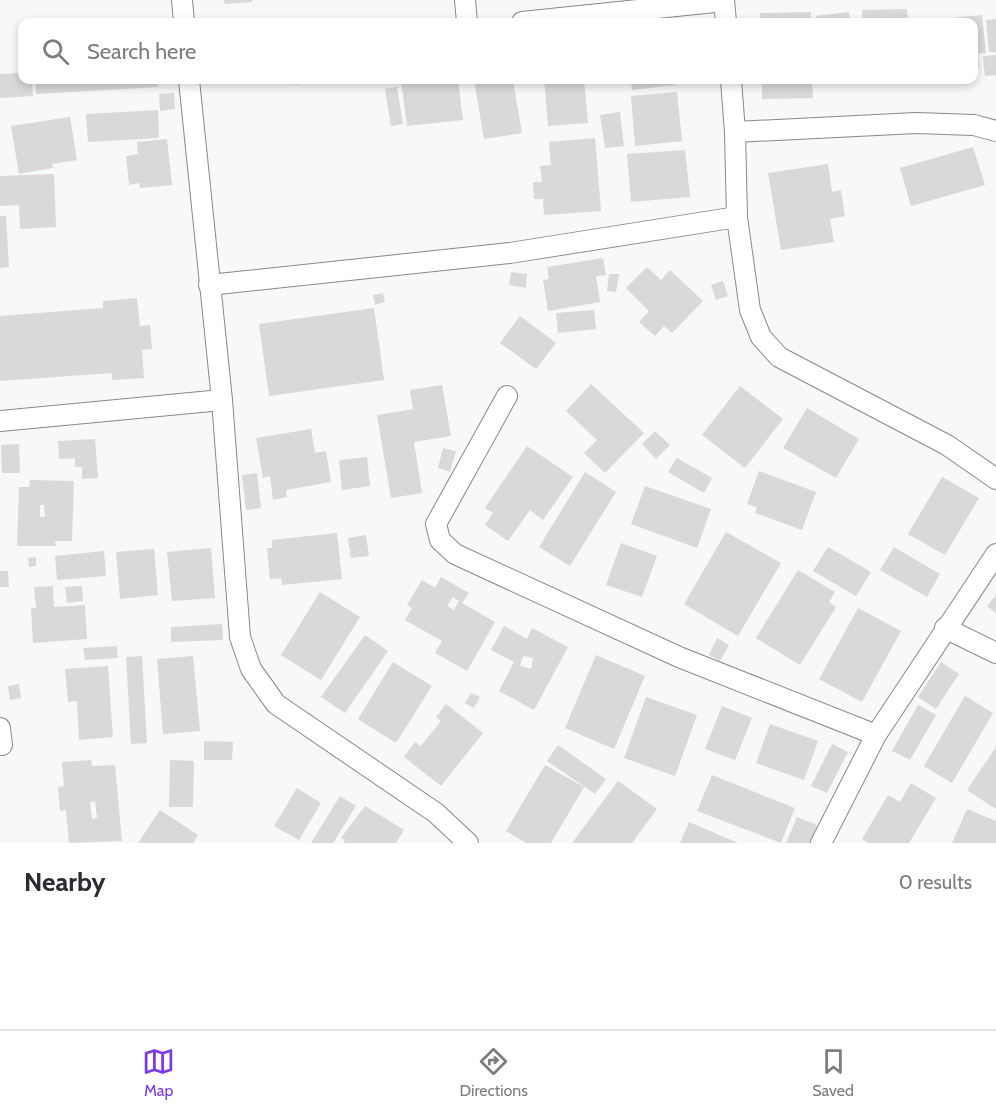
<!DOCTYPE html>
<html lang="en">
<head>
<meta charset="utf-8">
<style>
	:root { --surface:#fff; --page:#f2f2f3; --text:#2b2b33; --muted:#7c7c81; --line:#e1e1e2; --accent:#7c3aed }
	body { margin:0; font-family:Cabin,sans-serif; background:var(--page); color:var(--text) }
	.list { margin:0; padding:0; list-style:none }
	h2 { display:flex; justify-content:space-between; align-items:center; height:78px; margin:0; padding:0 24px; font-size:26px }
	h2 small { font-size:20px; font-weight:400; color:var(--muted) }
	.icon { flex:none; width:33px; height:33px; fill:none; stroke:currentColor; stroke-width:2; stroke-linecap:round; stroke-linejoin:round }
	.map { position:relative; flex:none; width:996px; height:843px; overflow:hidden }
	.search { position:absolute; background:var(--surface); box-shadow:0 3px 9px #0003; left:18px; right:18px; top:18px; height:66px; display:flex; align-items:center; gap:15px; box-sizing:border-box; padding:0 21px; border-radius:12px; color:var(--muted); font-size:22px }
	.sheet { height:186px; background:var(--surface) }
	nav { display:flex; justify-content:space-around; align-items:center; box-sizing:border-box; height:84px; border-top:2px solid var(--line); background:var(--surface); font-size:16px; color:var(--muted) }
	nav a { display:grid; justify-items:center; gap:3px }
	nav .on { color:var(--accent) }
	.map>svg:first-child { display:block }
	.building { fill:#dad8d9; fill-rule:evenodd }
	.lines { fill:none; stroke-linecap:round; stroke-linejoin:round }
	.street-casing { stroke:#88898a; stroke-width:22 }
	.street { stroke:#fff; stroke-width:20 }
</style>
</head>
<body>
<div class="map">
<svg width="996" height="843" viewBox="0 0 996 843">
	<rect width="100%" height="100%" fill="#f6f8f9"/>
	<g class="building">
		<polygon points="224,0 252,0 252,2 225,4"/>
		<polygon points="907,9 908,22 863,22 862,10"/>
		<polygon points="811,12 811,22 760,22 760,13"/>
		<polygon points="849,12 850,22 816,22 816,16"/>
		<polygon points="982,15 986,53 974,54 974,22 942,22 942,19"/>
		<polygon points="996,19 996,52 989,52 986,20"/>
		<polygon points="996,55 996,75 985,76 983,56"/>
		<polygon points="978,57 979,66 974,66 974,58"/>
		<polygon points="22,73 22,80 32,80 33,96 0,98 0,74"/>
		<polygon points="35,80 157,80 158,87 36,94"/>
		<polygon points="294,80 317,80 317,81 295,85"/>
		<polygon points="418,80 458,80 463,120 407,126 401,81"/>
		<polygon points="474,80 513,80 522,133 484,139"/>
		<polygon points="544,80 584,80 588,123 548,126"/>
		<polygon points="631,80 674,80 675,85 632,90"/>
		<polygon points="762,80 812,80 813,98 762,99"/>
		<polygon points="397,87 403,124 391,126 385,89"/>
		<polygon points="677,92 682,141 635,146 631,96"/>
		<polygon points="174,93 175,109 160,111 159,94"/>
		<polygon points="158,110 159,138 88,142 86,114"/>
		<polygon points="620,112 624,146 605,148 600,115"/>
		<polygon points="70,117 77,160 52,164 53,168 19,174 11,126"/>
		<polygon points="595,138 601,211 544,215 543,199 534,199 533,182 542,182 540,166 551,165 549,142"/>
		<polygon points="167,139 172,185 140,188 139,183 129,185 126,156 138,154 137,142"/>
		<polygon points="973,147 985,185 911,206 900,168"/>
		<polygon points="685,150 690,197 631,202 627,154"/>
		<polygon points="828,164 832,192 841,190 845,216 830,219 834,242 781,250 768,173"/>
		<polygon points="54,174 56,227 20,229 19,205 0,206 0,176"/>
		<polygon points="0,216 6,216 9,267 0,268"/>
		<polygon points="603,258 606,275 596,276 600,302 548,311 543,280 549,279 547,267"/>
		<polygon points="647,267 661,280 670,270 703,301 672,333 664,326 655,336 639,322 649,311 626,288"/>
		<polygon points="511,272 527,274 526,288 509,285"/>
		<polygon points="609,274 619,274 616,292 607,291"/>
		<polygon points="723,281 728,296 716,300 711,285"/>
		<polygon points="383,293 385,302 375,305 373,295"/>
		<polygon points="137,298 140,326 150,325 152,349 142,350 144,378 112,380 112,373 0,381 0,316 103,308 103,301"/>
		<polygon points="374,308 384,380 269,396 259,324"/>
		<polygon points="594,310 596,329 558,333 556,313"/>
		<polygon points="520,316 556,343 536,369 500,343"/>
		<polygon points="591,384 644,433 605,473 584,453 597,440 566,411"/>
		<polygon points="442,385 451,436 414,442 422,493 391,498 377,415 413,409 410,390"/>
		<polygon points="740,386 783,419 745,468 702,435"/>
		<polygon points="807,408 859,439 836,478 783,448"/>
		<polygon points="311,429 315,453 326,451 331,482 286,490 287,497 273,500 270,476 263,478 256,438"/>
		<polygon points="655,431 670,445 656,459 642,444"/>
		<polygon points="95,439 98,478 82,479 82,467 75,467 75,458 59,459 58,441"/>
		<polygon points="19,444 20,473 2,473 1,445"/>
		<polygon points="527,446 573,477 543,520 530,510 508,541 485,525 493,513 485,508"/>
		<polygon points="443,448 456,451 450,472 438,468"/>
		<polygon points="367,457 370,486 342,490 339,460"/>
		<polygon points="677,458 712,478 704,493 668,472"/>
		<polygon points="759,471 816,492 802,530 755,513 757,507 747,504"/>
		<polygon points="585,472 616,492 570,566 539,547"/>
		<polygon points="257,473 261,508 246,510 242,475"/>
		<polygon points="942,477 979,498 945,555 908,534"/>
		<path d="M30 480 74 481 72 541H55L56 546H17L19 487H29ZM40 505H44L45 517H40Z"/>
		<polygon points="645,486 711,509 697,548 631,524"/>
		<polygon points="726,532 781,563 738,636 684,604"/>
		<polygon points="337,533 342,579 282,585 281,578 270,579 267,548 272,548 272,540"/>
		<polygon points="366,535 369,556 351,558 348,538"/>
		<polygon points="621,543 657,556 642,597 606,585"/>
		<polygon points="828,547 871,572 856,596 813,571"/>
		<polygon points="894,547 940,574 927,597 880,570"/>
		<polygon points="211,548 215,598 172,601 167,552"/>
		<polygon points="154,549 158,595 120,599 116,552"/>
		<polygon points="104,551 106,576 57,580 55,556"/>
		<polygon points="36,557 36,566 29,567 28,558"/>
		<polygon points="798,570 835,592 829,602 836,607 800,665 756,638"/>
		<polygon points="0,571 8,571 9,587 0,587"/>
		<path d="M441 577 469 593 462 603 495 622 467 671 435 653 442 641 405 620 412 608 407 605 422 580 435 588ZM453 597 459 601 454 610 447 606Z"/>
		<polygon points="53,586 54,607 85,605 87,639 33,643 31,608 36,608 34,587"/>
		<polygon points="82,586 83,601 67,603 65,587"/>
		<polygon points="320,592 360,617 321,680 281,655"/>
		<polygon points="996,595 996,613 987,606"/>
		<polygon points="858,608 901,631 862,702 819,679"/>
		<polygon points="222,624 223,640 171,642 171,627"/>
		<path d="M504 626 527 639 532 628 568 647 534 710 499 691 514 662 491 650ZM523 656 533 658 531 669 520 666Z"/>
		<polygon points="365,635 388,651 345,713 321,697"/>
		<polygon points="717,638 729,645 720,661 709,655"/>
		<polygon points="117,646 118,658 85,660 83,648"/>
		<polygon points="596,655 645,676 614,749 565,728"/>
		<polygon points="142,656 147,743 131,744 126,657"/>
		<polygon points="193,656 200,731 163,734 157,659"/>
		<polygon points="393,662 432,686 396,743 358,719"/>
		<polygon points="941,662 959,674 936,709 918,697"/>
		<polygon points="108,666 113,737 79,740 77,701 68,702 65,669"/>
		<polygon points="19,684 21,698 10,700 8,686"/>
		<polygon points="471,693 480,697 474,708 465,703"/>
		<polygon points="965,696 993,713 952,783 924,766"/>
		<polygon points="646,697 697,715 675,776 624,758"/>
		<polygon points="446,704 483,733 441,786 404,757 415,742 421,746 441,721 436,717"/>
		<polygon points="918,705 936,715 910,760 892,751"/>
		<polygon points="722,706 752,718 735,760 705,749"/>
		<polygon points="770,724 818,741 804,780 756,763"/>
		<polygon points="204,741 233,742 232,760 204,760"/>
		<polygon points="832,744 848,752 827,793 811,786"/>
		<polygon points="558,745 606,779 595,794 547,761"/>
		<polygon points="996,747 996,809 967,790"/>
		<path d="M91 760 92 766 115 765 122 841 69 843 66 810 60 811 58 787 64 786 62 762ZM95 801 97 818 92 819 90 802Z"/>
		<polygon points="170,760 194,761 193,807 169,807"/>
		<polygon points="545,765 584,787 551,843 526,843 506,831"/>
		<polygon points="712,775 795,808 781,843 697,811"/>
		<polygon points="618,781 657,809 632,843 572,843"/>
		<polygon points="911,783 936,798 909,843 868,843 862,839 888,795 900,802"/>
		<polygon points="297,788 321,803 299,840 274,826"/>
		<polygon points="340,796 356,806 333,843 311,843"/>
		<polygon points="365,806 404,830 396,843 343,843 345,840 341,838"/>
		<polygon points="967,809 996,821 996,843 952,843"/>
		<polygon points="160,810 198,835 193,843 138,843"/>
		<polygon points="797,817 817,825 810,843 786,843"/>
		<polygon points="689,822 738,843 680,843"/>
	</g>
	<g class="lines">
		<defs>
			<g id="street">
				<polyline points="182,0 184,22"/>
				<polyline points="465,0 467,22"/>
				<polyline points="724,0 726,22"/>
				<polyline points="522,22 724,1"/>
				<polyline points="189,80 222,400 240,637 251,669 276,704 436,813 468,843"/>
				<polyline points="731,80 735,132 737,217 750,310 761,337 779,357 947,445 996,479"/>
				<polyline points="735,132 916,123 974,125 996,131"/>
				<polyline points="209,285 510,253 737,217"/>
				<polyline points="507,396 436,524 440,540 455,554 679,657 876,735"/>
				<polyline points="0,421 222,400"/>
				<polyline points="945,628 996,653"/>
				<polyline points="0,728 2,745"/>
				<polyline points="821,843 876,735 996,554"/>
			</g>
		</defs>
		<use href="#street" class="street-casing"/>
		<use href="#street" class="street"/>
	</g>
</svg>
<div class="search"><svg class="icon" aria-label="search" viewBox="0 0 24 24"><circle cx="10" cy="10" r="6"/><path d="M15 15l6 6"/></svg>Search here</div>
</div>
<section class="sheet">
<h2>Nearby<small>0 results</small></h2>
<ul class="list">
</ul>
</section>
<nav>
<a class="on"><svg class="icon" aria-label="map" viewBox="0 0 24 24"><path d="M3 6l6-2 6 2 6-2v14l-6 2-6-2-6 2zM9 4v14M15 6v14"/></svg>Map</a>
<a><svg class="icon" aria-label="directions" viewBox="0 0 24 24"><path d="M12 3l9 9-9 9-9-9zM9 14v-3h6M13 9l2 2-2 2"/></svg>Directions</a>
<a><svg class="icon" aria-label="saved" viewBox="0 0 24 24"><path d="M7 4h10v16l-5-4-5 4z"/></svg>Saved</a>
</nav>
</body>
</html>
